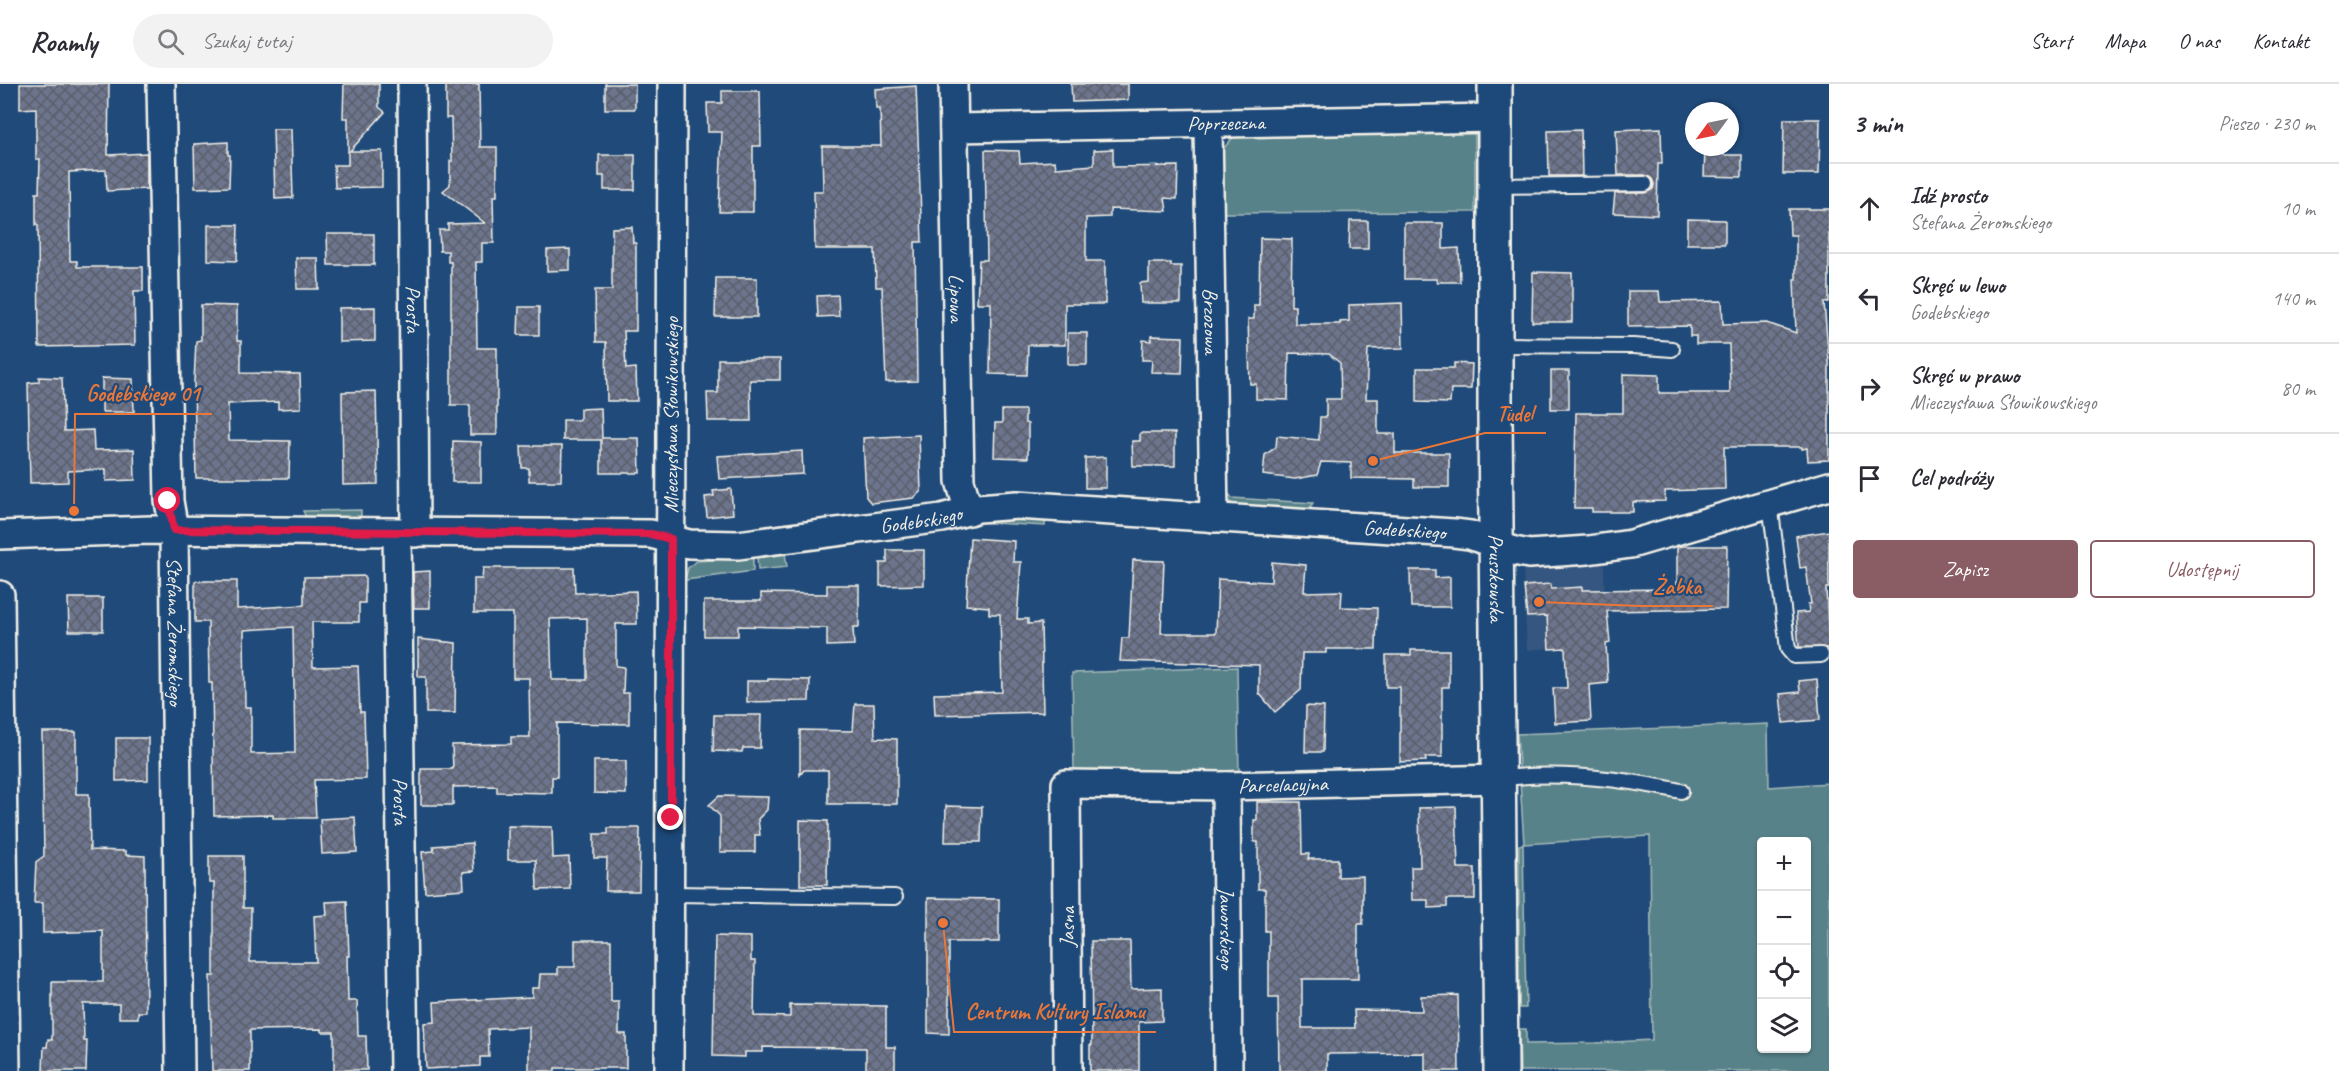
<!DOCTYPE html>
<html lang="pl">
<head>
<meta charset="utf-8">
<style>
	:root { --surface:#fff; --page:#f2f2f3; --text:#2b2b33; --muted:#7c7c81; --line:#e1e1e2; --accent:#8a5d65 }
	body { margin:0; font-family:Caveat,sans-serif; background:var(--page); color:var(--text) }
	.controls { position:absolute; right:18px; bottom:18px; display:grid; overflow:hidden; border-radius:6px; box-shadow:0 2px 4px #0004 }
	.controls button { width:54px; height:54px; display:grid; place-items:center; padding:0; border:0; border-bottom:2px solid var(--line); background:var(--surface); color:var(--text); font:30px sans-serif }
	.compass { position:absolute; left:1685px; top:18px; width:54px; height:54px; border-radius:50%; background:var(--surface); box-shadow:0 2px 4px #0004; rotate:237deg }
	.stop { position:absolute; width:18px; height:18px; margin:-14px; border:4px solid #e11d48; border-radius:50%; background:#fff }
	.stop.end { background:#e11d48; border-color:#fff; box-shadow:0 2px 6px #0008 }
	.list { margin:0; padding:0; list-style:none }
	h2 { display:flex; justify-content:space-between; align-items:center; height:78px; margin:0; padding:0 24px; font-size:26px }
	h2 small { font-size:20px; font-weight:400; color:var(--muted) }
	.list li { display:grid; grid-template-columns:39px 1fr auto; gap:18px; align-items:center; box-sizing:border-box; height:90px; padding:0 24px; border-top:2px solid var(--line) }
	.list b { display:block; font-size:22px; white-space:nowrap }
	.list p { margin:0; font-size:20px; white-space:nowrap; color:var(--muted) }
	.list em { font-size:20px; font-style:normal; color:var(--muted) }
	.actions { display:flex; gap:12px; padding:18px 24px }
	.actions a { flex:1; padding:14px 0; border:2px solid var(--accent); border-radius:6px; text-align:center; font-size:21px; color:var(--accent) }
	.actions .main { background:var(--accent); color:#fff }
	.icon { flex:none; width:33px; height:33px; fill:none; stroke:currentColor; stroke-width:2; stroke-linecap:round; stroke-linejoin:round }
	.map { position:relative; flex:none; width:1829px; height:987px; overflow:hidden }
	header { display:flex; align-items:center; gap:36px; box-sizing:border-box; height:84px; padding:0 30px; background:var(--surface); border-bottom:2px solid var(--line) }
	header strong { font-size:28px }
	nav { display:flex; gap:33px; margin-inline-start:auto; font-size:21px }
	.search { width:420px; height:54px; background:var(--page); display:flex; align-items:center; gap:15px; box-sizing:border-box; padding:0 21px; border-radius:33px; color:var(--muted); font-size:22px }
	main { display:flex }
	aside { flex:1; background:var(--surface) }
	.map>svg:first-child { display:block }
	.built { fill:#365780 }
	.green { fill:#598289; stroke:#a6bab8; stroke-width:1.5; fill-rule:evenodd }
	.building { fill:url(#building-cross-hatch); stroke:#f4f1e8; stroke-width:1.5; fill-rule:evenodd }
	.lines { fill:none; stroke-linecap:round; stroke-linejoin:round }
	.service-casing { stroke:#f4f1e8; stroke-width:18 }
	.minor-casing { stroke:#f4f1e8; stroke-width:32 }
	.tertiary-casing { stroke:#f4f1e8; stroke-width:38 }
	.service { stroke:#1f4a7a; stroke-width:14 }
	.minor { stroke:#1f4a7a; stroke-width:27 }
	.tertiary { stroke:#1f4a7a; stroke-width:33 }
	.route { stroke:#e11d48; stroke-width:8 }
	.labels { text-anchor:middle; stroke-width:4.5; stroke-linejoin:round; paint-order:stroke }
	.street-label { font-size:21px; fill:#f4f1e8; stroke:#1f4a7a }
	.leader { fill:none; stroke:#ea7738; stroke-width:2 }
	.callout-dot { fill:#ea7738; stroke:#1f4a7a; stroke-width:2 }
	.callout-label { font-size:22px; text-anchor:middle; font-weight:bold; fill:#ea7738; stroke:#1f4a7a; stroke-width:4.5; stroke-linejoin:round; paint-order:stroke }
</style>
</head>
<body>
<header>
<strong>Roamly</strong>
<div class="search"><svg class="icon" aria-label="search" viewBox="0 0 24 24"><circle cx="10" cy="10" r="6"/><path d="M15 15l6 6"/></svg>Szukaj tutaj</div>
<nav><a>Start</a><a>Mapa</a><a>O nas</a><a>Kontakt</a></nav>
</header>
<main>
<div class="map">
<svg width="1829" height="987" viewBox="0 0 1829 987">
	<defs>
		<pattern id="building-cross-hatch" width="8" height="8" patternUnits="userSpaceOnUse" patternTransform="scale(1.5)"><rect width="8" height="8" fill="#6c748d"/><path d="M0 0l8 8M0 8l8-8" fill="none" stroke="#5a5e6a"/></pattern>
	</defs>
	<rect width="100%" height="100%" fill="#1f4a7a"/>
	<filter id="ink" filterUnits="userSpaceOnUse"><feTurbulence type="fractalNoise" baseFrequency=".0167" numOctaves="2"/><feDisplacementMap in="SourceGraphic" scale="12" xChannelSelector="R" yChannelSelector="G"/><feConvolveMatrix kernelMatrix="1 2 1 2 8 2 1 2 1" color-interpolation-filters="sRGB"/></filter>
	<g filter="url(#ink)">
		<polygon class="built" points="1604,478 1605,536 1610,559 1527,566 1523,484"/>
		<g class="green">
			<polygon points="1469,45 1475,48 1475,128 1223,129 1223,65 1236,50"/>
			<polygon points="1225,405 1232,414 1313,419 1306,430 1234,422 1225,412"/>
			<polygon points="361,426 361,435 308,437 303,427"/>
			<polygon points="1046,431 1045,442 974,438"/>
			<polygon points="785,469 787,483 758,486 757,473"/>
			<polygon points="753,473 753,487 685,496 688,484 697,477"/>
			<polygon points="1237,583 1239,689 1078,690 1074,685 1072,589"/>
			<path d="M1768 640 1769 703 1829 699V987H1520L1519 945H1526V960L1596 959 1652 956 1650 752 1524 760 1517 650ZM1762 758H1806V964H1762Z"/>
			<polygon points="1523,760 1526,924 1519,924 1519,761"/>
		</g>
		<g class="building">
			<polygon points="20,0 109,0 108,71 147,69 147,105 107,107 106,86 69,88 70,177 77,177 77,183 143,183 143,207 134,207 135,261 39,263 38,141 36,141 36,109 39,109 40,75 36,75 36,24 20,25"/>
			<polygon points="344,0 379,0 379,23 385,28 350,67 382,67 382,103 335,104 334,81 348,81 348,34 343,34"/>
			<polygon points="446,0 479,0 480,63 497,63 497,112 493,112 494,159 482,159 482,178 476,178 477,264 497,264 497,351 470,351 470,321 451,321 451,178 448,178 448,167 440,167 439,146 448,146 448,140 485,139 443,107 450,101 450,77 452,77 451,34 446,34"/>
			<rect x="605" y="0" width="30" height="25"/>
			<polygon points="1071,0 1128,0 1128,16 1072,18"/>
			<polygon points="916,2 922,158 915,158 917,297 886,298 882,203 876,203 875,165 815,165 814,107 823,107 822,62 881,62 880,24 876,24 875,5"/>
			<polygon points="722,7 760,7 761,62 753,62 753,128 719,128 722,48 708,48 707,19 722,19"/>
			<polygon points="1784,35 1820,35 1819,90 1783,90"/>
			<polygon points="1661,44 1662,80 1658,80 1657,131 1613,129 1615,109 1646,109 1653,105 1654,100 1652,95 1645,91 1618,91 1616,46"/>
			<polygon points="273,45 291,45 293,114 275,115"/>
			<polygon points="1581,46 1582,92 1549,92 1548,47"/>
			<polygon points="228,58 228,71 230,71 229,103 195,104 194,60"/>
			<polygon points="1113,65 1113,83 1178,82 1177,115 1165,114 1167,127 1110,125 1110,133 1086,134 1086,177 1105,177 1105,220 1065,220 1065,261 1028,261 1027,291 990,290 991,219 977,219 979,176 987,176 985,66 1019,67 1020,79 1055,77 1056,84 1094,81 1094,66"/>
			<polygon points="1705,66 1724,66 1724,71 1742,71 1742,93 1704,92"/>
			<polygon points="599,71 635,71 635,106 604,106 604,92 599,92"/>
			<polygon points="1789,125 1829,125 1829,218 1824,219 1829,277 1829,376 1808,377 1807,364 1802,365 1802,363 1724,363 1725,405 1665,407 1665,417 1633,418 1633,428 1592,428 1592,424 1574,424 1576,329 1623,329 1623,290 1659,291 1659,309 1730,309 1729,260 1696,260 1696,252 1690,252 1690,242 1628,243 1628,207 1659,207 1660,218 1722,217 1723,240 1767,239 1796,249 1794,195 1796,195 1796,151 1790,151"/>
			<polygon points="1687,135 1725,136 1725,160 1687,160"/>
			<polygon points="1350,137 1368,137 1368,165 1349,165"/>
			<polygon points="1404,139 1443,139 1443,165 1459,164 1460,198 1437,198 1437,195 1404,195"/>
			<polygon points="208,141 238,141 237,177 208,176"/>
			<polygon points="632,143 633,159 636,159 636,247 624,247 626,285 636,284 637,317 607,317 606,258 596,258 595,206 612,206 612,144"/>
			<polygon points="327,150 374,150 374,181 328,181"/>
			<polygon points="1260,154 1292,155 1291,222 1295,222 1295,240 1340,240 1340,238 1349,237 1349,221 1402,219 1403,264 1368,265 1366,315 1378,315 1378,350 1395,350 1395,369 1449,369 1449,403 1414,403 1414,395 1351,394 1351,379 1321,378 1317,391 1295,395 1263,391 1265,371 1276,363 1277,352 1319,356 1320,333 1326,333 1326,315 1341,315 1340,279 1329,270 1289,269 1288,316 1256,315 1256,300 1250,300 1248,235 1254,235 1254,221 1259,221"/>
			<polygon points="570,165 570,186 547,187 547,166"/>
			<polygon points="296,174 318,174 319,205 297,205"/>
			<polygon points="1149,179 1171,179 1171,182 1181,182 1181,219 1141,219 1140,199 1149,198"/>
			<polygon points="1533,188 1572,189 1572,238 1532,238"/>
			<polygon points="716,194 757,194 757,233 715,233"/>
			<polygon points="838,211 839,232 818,233 817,212"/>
			<polygon points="201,221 237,222 237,257 241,257 241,289 300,290 301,324 278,325 278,318 228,320 229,356 290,357 289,394 196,394 194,298 196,257 201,256"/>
			<polygon points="375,223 375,257 339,258 339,224"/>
			<polygon points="519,223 539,223 539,251 518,251"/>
			<rect x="1068" y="249" width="19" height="32"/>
			<polygon points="1151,252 1183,253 1182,289 1151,288 1152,276 1142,276 1143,256 1151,257"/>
			<polygon points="718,275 780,275 780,296 750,296 751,337 708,337 707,309 718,309"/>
			<polygon points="1454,279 1472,280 1471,305 1451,305 1450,319 1417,318 1417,284 1454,284"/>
			<rect x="1551" y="287" width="18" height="38"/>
			<polygon points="39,293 62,294 64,347 93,346 94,366 134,365 135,396 106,397 106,385 68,387 68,398 30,399 28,299 39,298"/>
			<polygon points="102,294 133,295 134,328 102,328"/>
			<polygon points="376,307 378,400 343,401 342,308"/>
			<polygon points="601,324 602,354 639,354 640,389 601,389 601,356 563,356 563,336 580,336 580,325"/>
			<polygon points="1002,326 1025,326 1025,339 1028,340 1028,374 994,373 995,339 1002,339"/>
			<polygon points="1140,349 1175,349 1175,382 1133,382 1132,357 1140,357"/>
			<polygon points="919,351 921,407 914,414 871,419 866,413 863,354"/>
			<polygon points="453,357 481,358 481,398 452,398"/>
			<polygon points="521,362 562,362 561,397 529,397 529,384 522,384"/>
			<polygon points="802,367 803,390 719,395 717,372"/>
			<polygon points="1106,373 1106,404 1085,404 1085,374"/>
			<polygon points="731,405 733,430 707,433 705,413 714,412 713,407"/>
			<polygon points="1829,447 1829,504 1826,504 1829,564 1799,563 1796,529 1809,528 1808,520 1811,520 1806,483 1800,484 1796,452"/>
			<polygon points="970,454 1014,457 1013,478 1021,478 1017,535 1028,535 1028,540 1041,539 1043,628 935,631 934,610 1002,608 1000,530 989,530 989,523 966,521"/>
			<polygon points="1681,462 1727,462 1726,525 1607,527 1610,559 1606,560 1608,599 1589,601 1591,637 1555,639 1553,604 1567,604 1565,564 1549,565 1547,532 1527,533 1524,502 1551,500 1551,505 1582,503 1582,506 1677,505 1677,463"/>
			<polygon points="887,466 924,466 924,501 880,502 880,479 887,479"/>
			<polygon points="1133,476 1164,477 1161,549 1216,549 1218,495 1271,498 1272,478 1306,481 1304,508 1342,507 1341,523 1377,524 1376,565 1326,565 1326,569 1302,569 1301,606 1275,628 1259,609 1259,581 1120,577 1122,554 1129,554"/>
			<path d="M483 484H574L575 509 636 507 637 540H616V582L624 583 623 609H629V640L557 639V693H552V709L497 708V702L453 703V721H421V685H453L452 661 511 660V653H530L529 594H513V529H474V495H482ZM587 534V596H552L550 535Z"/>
			<polygon points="1410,486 1435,486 1435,494 1450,493 1450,523 1411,523"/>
			<polygon points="430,487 430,524 414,524 413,488"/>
			<path d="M365 492V519H359V538H312L313 583 358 582 360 628H364L366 695 314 696 316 734H273V731L214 732 212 599H209L208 538H195V497H237V525L304 521V493ZM293 543 295 669 251 670V623H245L244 546Z"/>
			<polygon points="827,501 859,501 859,543 853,543 854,561 827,562 827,544 738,542 738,552 704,552 704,517 761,517 761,509 827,510"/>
			<polygon points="68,514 103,514 103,547 69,547"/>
			<polygon points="418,555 456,559 455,629 426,629 426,593 418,593"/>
			<polygon points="1411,566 1449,566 1449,603 1442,603 1442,673 1425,673 1426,677 1400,678 1400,603 1386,603 1386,571 1411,571"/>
			<polygon points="768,595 810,596 809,617 747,618 747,597 768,597"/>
			<polygon points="1817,595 1820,636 1783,639 1780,610 1800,608 1799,597"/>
			<polygon points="855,620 874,620 875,654 897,655 897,720 828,720 828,686 804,686 800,691 800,646 853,647"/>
			<polygon points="1306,622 1324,623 1323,668 1305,668"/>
			<polygon points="714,631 761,631 760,664 743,664 742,668 713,667"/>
			<polygon points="42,648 76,648 76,710 89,710 90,766 126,767 126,771 145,772 146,928 138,928 138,934 119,934 119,920 83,920 84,957 87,957 86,987 43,987 44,963 47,963 48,955 52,956 52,898 103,898 103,847 43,849 43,819 34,819 36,778 44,772"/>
			<polygon points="116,654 148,654 148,696 116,697"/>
			<polygon points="594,677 626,677 626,710 594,709"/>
			<polygon points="719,712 768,713 767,726 758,735 760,751 755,751 755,768 720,768 720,732 709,721"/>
			<polygon points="1257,718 1301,718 1302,770 1309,770 1308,775 1338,775 1338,793 1363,792 1363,840 1358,840 1358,895 1302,895 1302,944 1355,944 1354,926 1422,927 1421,912 1458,911 1459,987 1425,987 1425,969 1327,970 1327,987 1279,987 1278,914 1269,914 1269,847 1265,847 1265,805 1258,805 1258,758 1254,758 1254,736 1257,736"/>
			<polygon points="946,722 982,723 981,758 945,758"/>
			<polygon points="1456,723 1458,784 1475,784 1475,815 1447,815 1447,823 1428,824 1428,816 1412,816 1411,783 1420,783 1419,724"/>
			<polygon points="355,733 357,768 322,770 320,735"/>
			<polygon points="800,736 828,737 827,801 800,801"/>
			<polygon points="508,742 552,743 553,774 569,773 570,805 537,806 536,776 508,776"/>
			<polygon points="608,744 640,744 639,807 606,807 607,774 594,774 594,750 608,750"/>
			<polygon points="472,759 474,787 463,788 464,805 425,808 422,768 434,767 433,762"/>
			<polygon points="209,772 243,772 243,824 251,824 250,878 316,878 314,832 327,831 326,818 347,817 349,872 347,872 348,917 357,917 358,952 366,952 367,986 334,986 334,948 322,948 322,945 250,946 250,987 212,987 210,892 214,892 214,799 209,799"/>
			<polygon points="928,814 999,815 999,858 949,858 949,950 928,949"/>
			<polygon points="715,852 751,853 751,877 755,877 754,932 790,933 790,921 886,922 886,963 895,963 895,987 866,987 866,964 763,963 763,968 745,968 745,973 713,972"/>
			<polygon points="575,856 611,856 611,918 619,918 619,950 626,950 626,984 555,984 555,987 529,987 529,943 488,945 489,973 480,973 480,982 426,985 424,939 435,938 434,918 532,913 532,904 539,904 540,890 558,890 558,883 575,883"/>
			<polygon points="1091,857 1130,857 1131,905 1162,904 1162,937 1139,938 1139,987 1090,987 1090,961 1092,961"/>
		</g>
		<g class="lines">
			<defs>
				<g id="service">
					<polyline points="1495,102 1645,100"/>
					<polyline points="1496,261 1633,262 1672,265"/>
					<polyline points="1770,419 1788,565 1794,572 1821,571"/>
					<path d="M1499 695C1558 686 1624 695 1681 707"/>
					<polyline points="670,810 895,813"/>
				</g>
				<g id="minor">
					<path id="s1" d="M161 0 169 417 174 446 180 987"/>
					<path id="s2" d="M412 0 415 449"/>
					<path id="s3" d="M953 0 960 397 969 427"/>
					<path id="s4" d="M1208 41 1214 434"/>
					<path id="s5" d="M954 44 1495 34"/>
					<path id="s6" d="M397 449 404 987"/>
					<path id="s7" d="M0 451 151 446 651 450 689 460 738 461 942 434 978 424 1017 421 1454 449 1470 451 1514 467 1529 470 1588 466 1631 460 1829 402"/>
					<polyline points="0,511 6,987"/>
					<path id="s8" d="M1226 702 1228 987"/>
					<path id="s9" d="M669 987 672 0"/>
					<path id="s10" d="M1068 987 1066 700 1226 702 1499 695"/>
				</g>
				<g id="tertiary">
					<path id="s11" d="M1495 0V331L1501 987"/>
				</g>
			</defs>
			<use href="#service" class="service-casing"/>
			<use href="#minor" class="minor-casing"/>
			<use href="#tertiary" class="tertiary-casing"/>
			<use href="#service" class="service"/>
			<use href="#minor" class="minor"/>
			<use href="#tertiary" class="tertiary"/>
		</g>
	</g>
	<g class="lines" filter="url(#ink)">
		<polyline class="route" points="168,417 174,446 651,450 671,455 671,734"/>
	</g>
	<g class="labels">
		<g class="street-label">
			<text dy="7" stroke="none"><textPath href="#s5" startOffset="272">Poprzeczna</textPath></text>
			<text dy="7" stroke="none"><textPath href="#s3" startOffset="214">Lipowa</textPath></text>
			<text dy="7" stroke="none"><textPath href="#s2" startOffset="225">Prosta</textPath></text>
			<text dy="7" stroke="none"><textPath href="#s4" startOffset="196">Brzozowa</textPath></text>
			<text dy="7" stroke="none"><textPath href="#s9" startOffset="656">Mieczysława Słowikowskiego</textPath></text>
			<text dy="7" stroke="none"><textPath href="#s7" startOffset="924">Godebskiego</textPath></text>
			<text dy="7" stroke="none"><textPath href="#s7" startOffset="1410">Godebskiego</textPath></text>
			<text dy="7" stroke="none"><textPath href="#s11" startOffset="494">Pruszkowska</textPath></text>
			<text dy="7" stroke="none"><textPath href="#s1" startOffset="548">Stefana Żeromskiego</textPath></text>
			<text dy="7" stroke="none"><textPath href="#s10" startOffset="504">Parcelacyjna</textPath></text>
			<text dy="7" stroke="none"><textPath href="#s6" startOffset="268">Prosta</textPath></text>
			<text transform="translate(1067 843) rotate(-90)" y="7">Jasna</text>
			<text dy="7" stroke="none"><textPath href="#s8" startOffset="142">Jaworskiego</textPath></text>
		</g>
	</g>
	<path class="leader" d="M74 427L75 330H212M1373 377L1485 349H1546M1539 518L1641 522H1713M943 839L954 948H1156"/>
	<g class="callout-dot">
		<circle cx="74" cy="427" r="6"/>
		<circle cx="1373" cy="377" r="6"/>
		<circle cx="1539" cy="518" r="6"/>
		<circle cx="943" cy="839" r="6"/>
	</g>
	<g class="callout-label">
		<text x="143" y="317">Godebskiego 01</text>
		<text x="1515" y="337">Tudel</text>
		<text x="1677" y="510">Żabka</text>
		<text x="1055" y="935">Centrum Kultury Islamu</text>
	</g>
</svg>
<div class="controls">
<button>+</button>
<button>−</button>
<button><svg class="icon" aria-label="locate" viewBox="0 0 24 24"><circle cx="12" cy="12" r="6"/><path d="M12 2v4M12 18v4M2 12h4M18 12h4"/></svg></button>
<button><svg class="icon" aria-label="layers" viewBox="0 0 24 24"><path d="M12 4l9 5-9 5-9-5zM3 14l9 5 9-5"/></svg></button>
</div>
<svg class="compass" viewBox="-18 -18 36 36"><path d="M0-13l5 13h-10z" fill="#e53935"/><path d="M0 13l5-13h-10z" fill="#7c7c81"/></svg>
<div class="stop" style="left:168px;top:417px"></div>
<div class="stop end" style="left:671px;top:734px"></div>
</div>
<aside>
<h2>3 min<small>Pieszo · 230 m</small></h2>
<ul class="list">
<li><svg class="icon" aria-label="ahead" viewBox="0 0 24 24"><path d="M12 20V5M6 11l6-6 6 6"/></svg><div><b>Idź prosto</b><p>Stefana Żeromskiego</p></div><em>10 m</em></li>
<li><svg class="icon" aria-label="left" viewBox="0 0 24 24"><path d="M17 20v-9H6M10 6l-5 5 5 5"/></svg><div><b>Skręć w lewo</b><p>Godebskiego</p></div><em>140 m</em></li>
<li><svg class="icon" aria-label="right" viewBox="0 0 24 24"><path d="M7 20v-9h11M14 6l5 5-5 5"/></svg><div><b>Skręć w prawo</b><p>Mieczysława Słowikowskiego</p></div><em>80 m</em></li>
<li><svg class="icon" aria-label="arrive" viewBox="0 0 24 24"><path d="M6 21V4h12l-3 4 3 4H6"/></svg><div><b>Cel podróży</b></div></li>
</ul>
<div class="actions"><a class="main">Zapisz</a><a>Udostępnij</a></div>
</aside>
</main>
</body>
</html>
